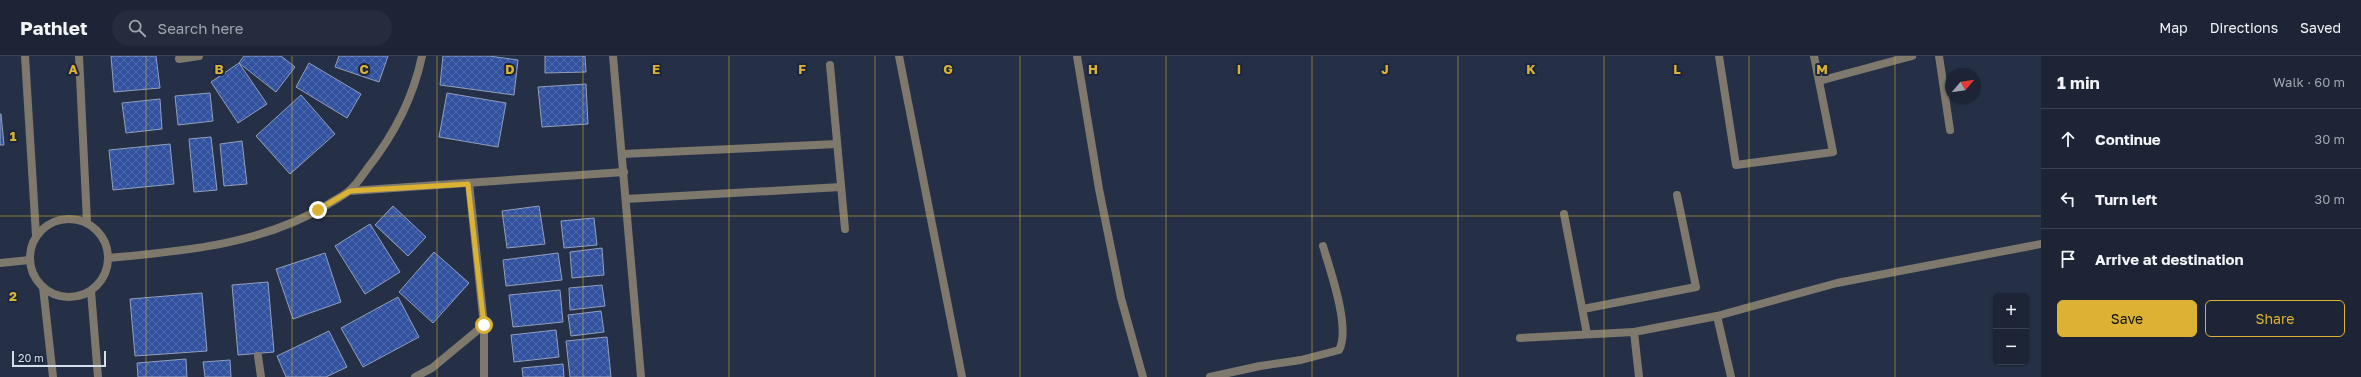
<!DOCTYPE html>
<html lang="en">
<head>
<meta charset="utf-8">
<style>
	:root { --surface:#1c2435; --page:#252c3d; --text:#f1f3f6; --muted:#a0a4ad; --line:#3a4150; --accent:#dbb233 }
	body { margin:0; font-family:"Golos Text",sans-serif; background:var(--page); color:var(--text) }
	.controls { position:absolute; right:12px; bottom:12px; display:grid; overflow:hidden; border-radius:6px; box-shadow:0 1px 3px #0004 }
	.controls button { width:36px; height:36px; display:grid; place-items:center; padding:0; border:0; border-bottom:1px solid var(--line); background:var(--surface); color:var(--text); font:20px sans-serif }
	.compass { position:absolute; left:1945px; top:12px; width:36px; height:36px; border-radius:50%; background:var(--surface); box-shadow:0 1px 3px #0004; rotate:61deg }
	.scale { position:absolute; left:12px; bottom:10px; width:94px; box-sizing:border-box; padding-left:4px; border:2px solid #d6deed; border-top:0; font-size:11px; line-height:14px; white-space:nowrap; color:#d6deed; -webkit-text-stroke:3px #1b263c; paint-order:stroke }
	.stop { position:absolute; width:12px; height:12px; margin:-9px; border:3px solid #dbb233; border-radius:50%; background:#fff }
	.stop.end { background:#dbb233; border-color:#fff; box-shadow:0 1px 4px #0008 }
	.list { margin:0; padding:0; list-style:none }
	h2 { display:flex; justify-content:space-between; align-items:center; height:52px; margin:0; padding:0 16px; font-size:17px }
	h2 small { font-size:13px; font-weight:400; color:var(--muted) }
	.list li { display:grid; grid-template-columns:26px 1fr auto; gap:12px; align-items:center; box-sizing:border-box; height:60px; padding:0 16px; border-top:1px solid var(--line) }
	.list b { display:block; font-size:15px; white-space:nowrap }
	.list em { font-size:13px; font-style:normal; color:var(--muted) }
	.actions { display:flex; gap:8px; padding:12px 16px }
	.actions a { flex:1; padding:9px 0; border:1px solid var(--accent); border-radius:6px; text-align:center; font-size:14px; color:var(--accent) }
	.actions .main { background:var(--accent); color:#111 }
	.icon { flex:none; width:22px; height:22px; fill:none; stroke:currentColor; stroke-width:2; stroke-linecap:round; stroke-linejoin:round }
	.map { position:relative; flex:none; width:2041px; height:321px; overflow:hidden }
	header { display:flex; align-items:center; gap:24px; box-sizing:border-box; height:56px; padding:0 20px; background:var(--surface); border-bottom:1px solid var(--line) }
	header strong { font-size:19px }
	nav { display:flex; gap:22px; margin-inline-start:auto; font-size:14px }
	.search { width:280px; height:36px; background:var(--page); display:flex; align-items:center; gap:10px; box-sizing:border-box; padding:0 14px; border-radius:22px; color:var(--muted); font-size:15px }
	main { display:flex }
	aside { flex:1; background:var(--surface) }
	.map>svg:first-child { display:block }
	.building { fill:url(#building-cross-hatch); stroke:#919fbb }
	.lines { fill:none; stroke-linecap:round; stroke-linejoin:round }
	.minor { stroke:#7e796c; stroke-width:8 }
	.route { stroke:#dbb233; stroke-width:5 }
	.grid { fill:none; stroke:#dbb233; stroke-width:1; stroke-opacity:0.55 }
	.grid-label { font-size:13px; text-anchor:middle; font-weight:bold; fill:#dbb233; stroke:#1b263c; stroke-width:4; stroke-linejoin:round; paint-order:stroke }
</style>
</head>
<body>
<header>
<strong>Pathlet</strong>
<div class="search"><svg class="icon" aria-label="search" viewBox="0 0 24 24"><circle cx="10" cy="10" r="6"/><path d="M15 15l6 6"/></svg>Search here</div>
<nav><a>Map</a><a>Directions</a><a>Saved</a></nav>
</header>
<main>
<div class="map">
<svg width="2041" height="321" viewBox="0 0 2041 321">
	<defs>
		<pattern id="building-cross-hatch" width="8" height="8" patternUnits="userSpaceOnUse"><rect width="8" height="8" fill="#32529f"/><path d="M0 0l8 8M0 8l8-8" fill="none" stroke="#4f6aad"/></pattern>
	</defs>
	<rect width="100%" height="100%" fill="#253047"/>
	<g class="building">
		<polygon points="111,0 156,0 160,32 114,36"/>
		<polygon points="244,0 281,0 295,11 276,36 239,7"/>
		<polygon points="339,0 388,0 379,26 335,11"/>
		<polygon points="443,0 489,0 518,4 514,39 440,29"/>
		<polygon points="545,0 585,0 586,16 545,17"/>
		<polygon points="239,7 267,48 238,67 211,26"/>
		<polygon points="309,7 361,38 347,62 296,31"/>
		<polygon points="586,28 588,68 542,71 538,31"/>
		<polygon points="210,37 213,65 178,69 175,40"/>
		<polygon points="447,37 506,47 498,91 439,81"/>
		<polygon points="301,39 335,78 290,118 256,80"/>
		<polygon points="160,43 162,73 126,77 122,47"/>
		<polygon points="1,58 4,89 0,89 0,58"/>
		<polygon points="211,81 217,134 194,136 189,83"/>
		<polygon points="242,85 247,128 224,130 220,88"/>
		<polygon points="170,88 174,128 113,134 109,94"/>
		<polygon points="393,150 426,181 408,200 375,169"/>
		<polygon points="539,150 545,188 507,192 502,155"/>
		<polygon points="594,162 597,189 564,192 561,165"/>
		<polygon points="370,168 400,216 365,238 335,190"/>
		<polygon points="602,192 604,219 572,222 570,196"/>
		<polygon points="434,196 469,227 433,267 399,236"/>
		<polygon points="325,197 341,246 293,263 276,213"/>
		<polygon points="558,197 562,224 506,230 503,204"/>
		<polygon points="268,226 274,296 238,299 232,229"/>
		<polygon points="602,229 605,250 570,254 569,232"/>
		<polygon points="560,234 563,266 513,271 509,239"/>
		<polygon points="202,237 207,295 135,300 130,243"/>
		<polygon points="398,241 419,281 363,311 341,272"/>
		<polygon points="601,255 604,276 571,280 568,259"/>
		<polygon points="556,274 559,301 514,306 511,279"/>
		<polygon points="329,275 347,311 326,321 286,321 277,300"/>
		<polygon points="607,281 611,321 570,321 566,285"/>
		<polygon points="186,303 187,321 138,321 137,307"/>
		<polygon points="230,304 231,321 205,321 203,306"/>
		<polygon points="563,308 564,321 523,321 522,312"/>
	</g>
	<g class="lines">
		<g class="minor">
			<polyline points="25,0 36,179"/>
			<polyline points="79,0 87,166"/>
			<polyline points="613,0 641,321"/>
			<polyline points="899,0 962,321"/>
			<polyline points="1077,0 1099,133 1121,242 1143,321"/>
			<polyline points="1719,0 1736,109 1833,96 1814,0"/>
			<polyline points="1939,0 1950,74"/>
			<polyline points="179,3 199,0"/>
			<polyline points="830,9 845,173"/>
			<polyline points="1819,25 1912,0"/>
			<polyline points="622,98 837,88"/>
			<polyline points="469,127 484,269 484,321"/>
			<polyline points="350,135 624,116"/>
			<polyline points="626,143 841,131"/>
			<polyline points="1564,158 1587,278"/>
			<circle cx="69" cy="202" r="39"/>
			<path d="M108 202C183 195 261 189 327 149 334 144 344 140 350 134 356 129 362 120 367 113 394 79 413 43 422 0"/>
			<polyline points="0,207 30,204"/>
			<polyline points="43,231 53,321"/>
			<polyline points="91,235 98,321"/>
			<polyline points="1583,253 1696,231 1677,139"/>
			<polyline points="1717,260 1731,321"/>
			<polyline points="1520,282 1634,276"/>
			<polyline points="258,300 261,321"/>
			<polyline points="415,321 432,312 484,269"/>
			<path d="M1210 321 1260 310 1301 304 1339 294C1351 272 1330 214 1323 190"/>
			<polyline points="1639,321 1634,276 1717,260 1837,227 2041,188"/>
		</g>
	</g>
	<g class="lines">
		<polyline class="route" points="318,154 350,135 468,128 484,269"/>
	</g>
	<path class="grid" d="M146 0V321M292 0V321M437 0V321M583 0V321M729 0V321M875 0V321M1020 0V321M1166 0V321M1312 0V321M1458 0V321M1604 0V321M1749 0V321M1895 0V321M0 160H2041"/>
	<g class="grid-label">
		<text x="73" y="18">A</text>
		<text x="219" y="18">B</text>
		<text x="364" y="18">C</text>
		<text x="510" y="18">D</text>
		<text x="656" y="18">E</text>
		<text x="802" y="18">F</text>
		<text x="948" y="18">G</text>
		<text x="1093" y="18">H</text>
		<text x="1239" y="18">I</text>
		<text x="1385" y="18">J</text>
		<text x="1531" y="18">K</text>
		<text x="1677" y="18">L</text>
		<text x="1822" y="18">M</text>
		<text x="13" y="85">1</text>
		<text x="13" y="245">2</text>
	</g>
</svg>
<div class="controls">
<button>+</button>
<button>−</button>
</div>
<svg class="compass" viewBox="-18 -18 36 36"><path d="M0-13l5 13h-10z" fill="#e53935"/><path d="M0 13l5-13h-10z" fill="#a0a4ad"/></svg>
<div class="scale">20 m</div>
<div class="stop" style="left:484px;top:269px"></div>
<div class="stop end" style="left:318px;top:154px"></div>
</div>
<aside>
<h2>1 min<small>Walk · 60 m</small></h2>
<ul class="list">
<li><svg class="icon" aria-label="ahead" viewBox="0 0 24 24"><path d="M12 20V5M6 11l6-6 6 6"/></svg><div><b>Continue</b></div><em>30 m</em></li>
<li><svg class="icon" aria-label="left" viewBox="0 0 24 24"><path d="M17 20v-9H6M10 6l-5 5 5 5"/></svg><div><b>Turn left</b></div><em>30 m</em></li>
<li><svg class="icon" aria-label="arrive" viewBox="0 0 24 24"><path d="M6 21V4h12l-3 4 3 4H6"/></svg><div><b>Arrive at destination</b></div></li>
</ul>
<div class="actions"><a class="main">Save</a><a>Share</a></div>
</aside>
</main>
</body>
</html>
